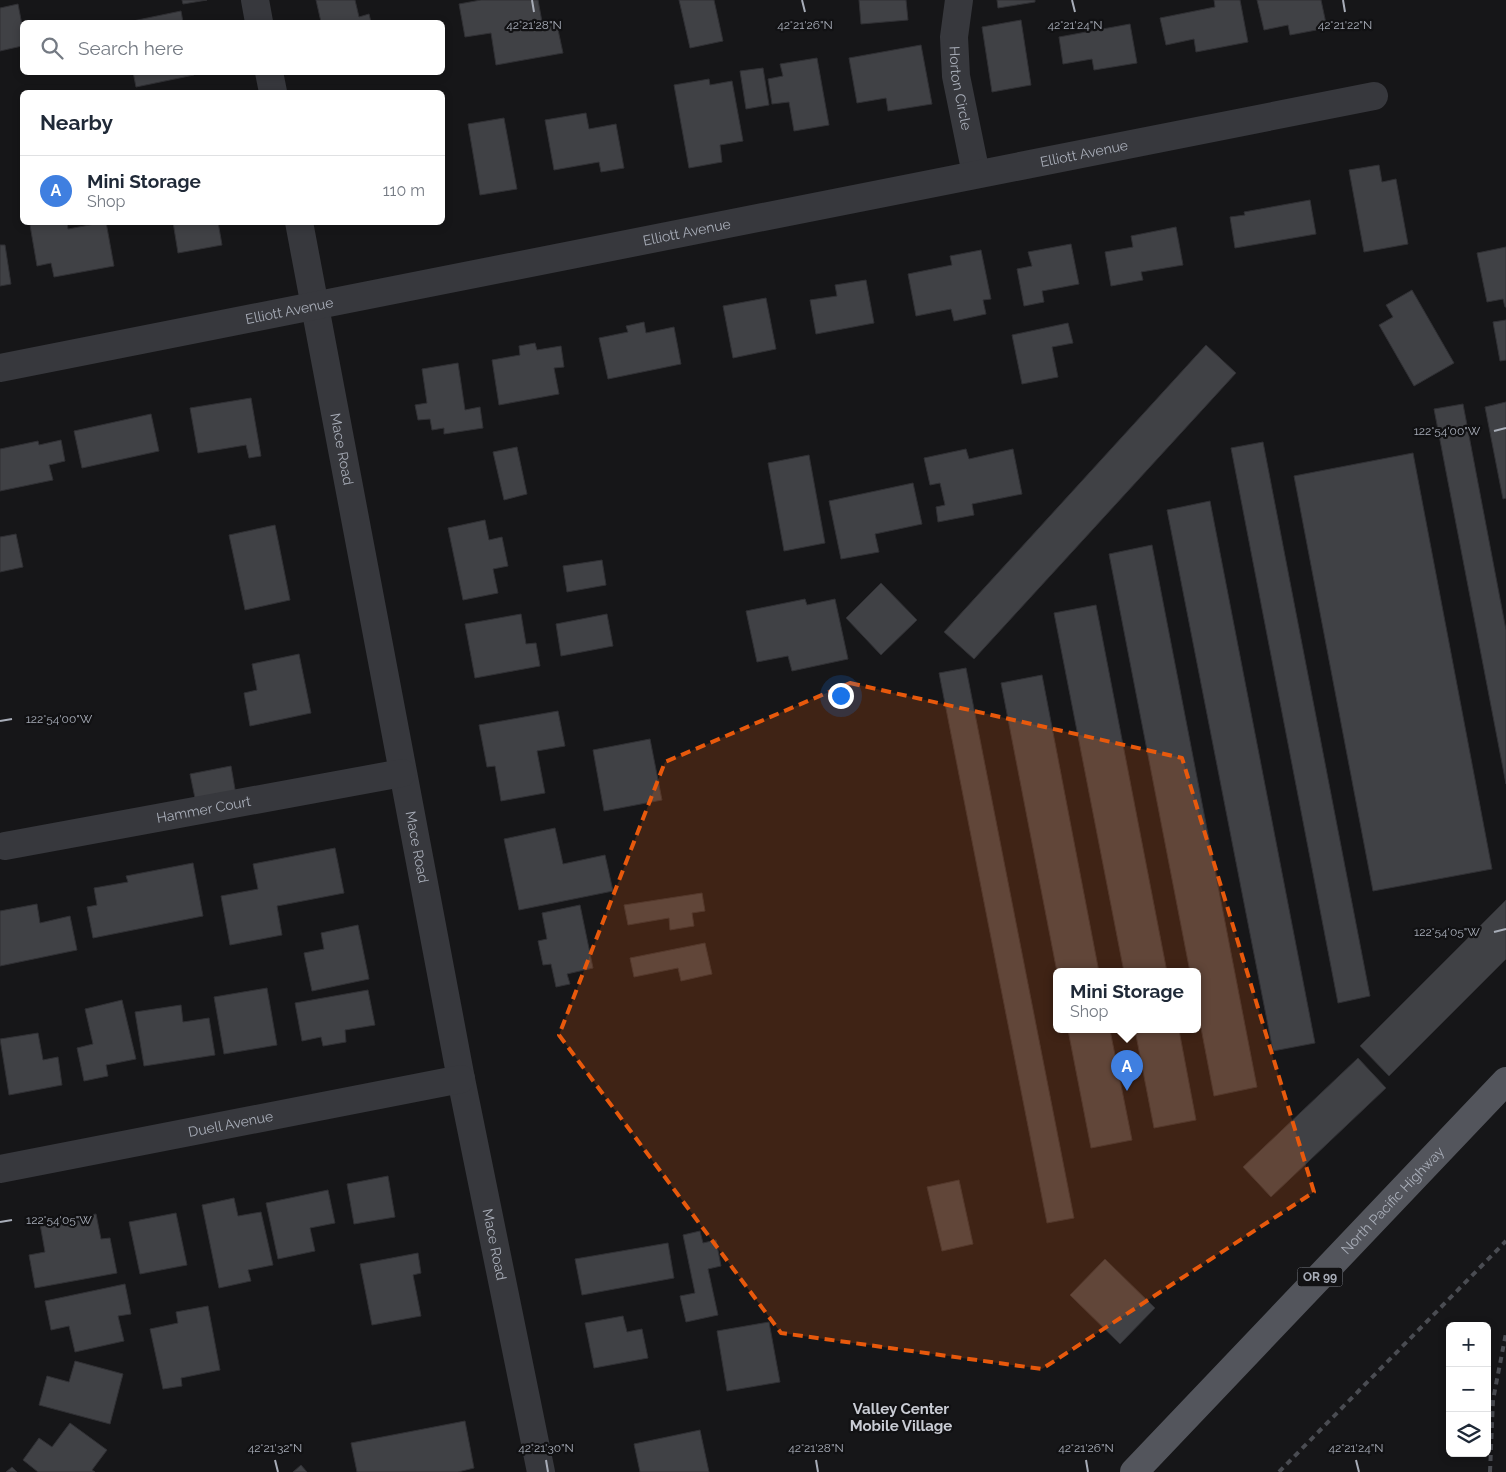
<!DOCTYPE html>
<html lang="en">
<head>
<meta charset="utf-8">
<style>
	:root { --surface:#fff; --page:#f6f6f7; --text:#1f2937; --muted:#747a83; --line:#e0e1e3; --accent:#ea580c }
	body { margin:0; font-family:Raleway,sans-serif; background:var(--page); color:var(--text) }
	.controls { position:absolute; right:15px; bottom:15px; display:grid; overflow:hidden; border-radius:8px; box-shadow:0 2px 8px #0003 }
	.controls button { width:45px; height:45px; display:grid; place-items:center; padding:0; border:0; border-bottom:1px solid var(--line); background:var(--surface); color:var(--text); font:25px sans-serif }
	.you { position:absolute; left:840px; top:695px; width:18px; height:18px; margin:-12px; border:4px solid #fff; border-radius:50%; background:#1a73e8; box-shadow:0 0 0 8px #1a73e833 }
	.badge { display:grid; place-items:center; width:32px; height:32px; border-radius:50%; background:var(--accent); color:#fff; font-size:16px; font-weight:700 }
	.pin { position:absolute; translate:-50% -41px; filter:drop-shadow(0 1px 2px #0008) }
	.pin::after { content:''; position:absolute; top:26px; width:18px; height:15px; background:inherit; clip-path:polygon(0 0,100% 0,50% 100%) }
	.popup { position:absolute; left:1053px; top:968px; width:148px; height:65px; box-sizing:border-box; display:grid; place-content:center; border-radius:8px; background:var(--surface); filter:drop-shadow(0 1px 4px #0005); font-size:16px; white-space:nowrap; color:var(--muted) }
	.popup b { font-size:19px; color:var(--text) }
	.popup::after { content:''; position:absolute; left:50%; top:100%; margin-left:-10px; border:10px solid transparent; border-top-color:var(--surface) }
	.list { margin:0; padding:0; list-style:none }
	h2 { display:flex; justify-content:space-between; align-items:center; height:65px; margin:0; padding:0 20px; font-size:21px }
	h2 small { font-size:16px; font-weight:400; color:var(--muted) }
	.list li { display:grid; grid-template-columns:32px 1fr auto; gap:15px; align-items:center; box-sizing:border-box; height:70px; padding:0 20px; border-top:1px solid var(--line) }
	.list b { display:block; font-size:19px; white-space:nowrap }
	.list p { margin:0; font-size:16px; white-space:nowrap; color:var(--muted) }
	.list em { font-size:16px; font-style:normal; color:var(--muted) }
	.icon { flex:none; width:28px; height:28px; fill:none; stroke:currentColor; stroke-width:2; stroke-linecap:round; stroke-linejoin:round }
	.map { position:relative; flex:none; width:1506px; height:1472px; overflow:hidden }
	.search { position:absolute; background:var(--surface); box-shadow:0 2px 8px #0003; left:20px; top:20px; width:425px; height:55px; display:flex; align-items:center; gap:12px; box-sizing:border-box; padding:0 18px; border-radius:8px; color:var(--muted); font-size:19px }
	.panel { position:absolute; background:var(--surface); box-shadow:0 2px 8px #0003; left:20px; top:90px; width:425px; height:135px; border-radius:8px }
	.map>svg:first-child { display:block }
	.building { fill:#404145; stroke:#303034 }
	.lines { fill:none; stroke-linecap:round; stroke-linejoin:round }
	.street { stroke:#37383d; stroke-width:28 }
	.primary { stroke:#53555c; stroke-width:28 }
	.rail { stroke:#4a4c52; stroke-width:4; stroke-dasharray:6 5; stroke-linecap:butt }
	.marked { fill:#e8590c; fill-opacity:0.2; stroke:#e8590c; stroke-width:4; stroke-dasharray:10 6; stroke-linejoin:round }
	.ticks { fill:none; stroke:#a8adb8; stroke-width:2 }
	.labels { text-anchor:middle; stroke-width:4.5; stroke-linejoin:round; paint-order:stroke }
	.shield { fill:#111113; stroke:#7b7e86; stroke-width:1 }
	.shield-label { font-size:12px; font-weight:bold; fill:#a8adb8 }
	.street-label { font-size:14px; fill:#a8adb8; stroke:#111113 }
	.neighbourhood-label { font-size:15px; font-weight:bold; fill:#c9ccd4; stroke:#111113 }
	.ticks-label { font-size:12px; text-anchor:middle; fill:#a8adb8; stroke:#111113; stroke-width:4.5; stroke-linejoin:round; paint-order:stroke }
</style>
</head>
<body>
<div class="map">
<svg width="1506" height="1472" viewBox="0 0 1506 1472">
	<rect width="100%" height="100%" fill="#161618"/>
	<g class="building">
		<polygon points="182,0 207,0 183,4"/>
		<polygon points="316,0 355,0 359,17 369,14 371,22 321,22"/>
		<polygon points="481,0 538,0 543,27 557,25 563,53 496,65 491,33 465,37 459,4"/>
		<polygon points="679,0 714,0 723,41 690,48"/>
		<polygon points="859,0 906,0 908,20 861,24"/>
		<polygon points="997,0 1035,0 1035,2 998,8"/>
		<polygon points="1214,0 1240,0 1248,42 1196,52 1194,39 1166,45 1160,18 1215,7"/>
		<polygon points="1257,0 1321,0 1327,28 1290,35 1288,25 1264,30"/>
		<polygon points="18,4 22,25 22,46 0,51 0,8"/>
		<polygon points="181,11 183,22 128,22"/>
		<polygon points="1021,20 1031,85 992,92 982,27"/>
		<polygon points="1130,24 1137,63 1094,70 1092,59 1063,64 1059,37"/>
		<polygon points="921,45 932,104 888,111 886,98 857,103 849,58"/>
		<polygon points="817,58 829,125 794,131 789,102 772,104 768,79 783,76 780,64"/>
		<polygon points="763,68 769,105 746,109 740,71"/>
		<polygon points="133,72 194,72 194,75 136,87"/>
		<polygon points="709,79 710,85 732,81 743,141 720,145 722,162 689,168 674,85"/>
		<polygon points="586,113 589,129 616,124 624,168 601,172 599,162 554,170 545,120"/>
		<polygon points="504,118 517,189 480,195 468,124"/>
		<polygon points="1379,165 1382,182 1396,179 1408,244 1364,252 1349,170"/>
		<polygon points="1310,200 1316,234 1235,248 1230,217 1245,215 1244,212"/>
		<polygon points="42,222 67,222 68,229 106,222 114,266 54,277 51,263 37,266 30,225"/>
		<polygon points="173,222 218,222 222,245 178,253"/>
		<polygon points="1176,227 1183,265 1141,272 1143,280 1111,286 1105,252 1133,247 1131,236"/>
		<polygon points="1071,244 1079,284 1042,291 1044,302 1024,306 1017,269 1032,266 1028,252"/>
		<polygon points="0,245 5,245 11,284 0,286"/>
		<polygon points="1506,247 1506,307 1505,307 1503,299 1487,302 1477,253"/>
		<polygon points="981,250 991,299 983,300 986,314 954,321 951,309 916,316 908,274 952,265 950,256"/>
		<polygon points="866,280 874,323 816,334 810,300 837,296 835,285"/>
		<polygon points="1412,290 1454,363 1414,386 1379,325 1393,317 1386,305"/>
		<polygon points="766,298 776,349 733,358 723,306"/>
		<polygon points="1506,320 1506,360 1500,361 1493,322"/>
		<polygon points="644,322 646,333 674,327 681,364 608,379 599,338 628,332 626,326"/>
		<polygon points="1068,323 1073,343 1052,347 1058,377 1022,384 1012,335"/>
		<polygon points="535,343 537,350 561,346 564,367 554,368 559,394 499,405 492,360 520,355 519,346"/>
		<polygon points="1206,345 1236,373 974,659 944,632"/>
		<polygon points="458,363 465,410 480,407 483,428 444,434 444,428 432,430 430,419 418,420 415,405 427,403 422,369"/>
		<polygon points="251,398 261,456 249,458 246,445 198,453 190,408"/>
		<polygon points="1506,402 1506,498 1503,499 1485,407"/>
		<polygon points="1463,404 1506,630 1506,784 1434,409"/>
		<polygon points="151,414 159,451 82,468 74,431"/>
		<polygon points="61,440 65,461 49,465 53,480 0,491 0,449 38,441 39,445"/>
		<polygon points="1263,442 1370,996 1338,1003 1231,448"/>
		<polygon points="517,447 527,494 504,500 493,452"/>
		<polygon points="966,449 969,459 1013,449 1022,494 972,504 974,515 938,522 936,507 945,505 940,483 930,485 924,458"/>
		<polygon points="1413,453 1492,869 1373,891 1294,476"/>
		<polygon points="809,455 825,543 784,551 768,463"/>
		<polygon points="913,483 922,524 875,534 879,552 841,559 829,501"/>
		<polygon points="1210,501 1315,1043 1273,1051 1167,510"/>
		<polygon points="485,520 489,540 502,537 508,566 493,569 498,593 463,600 448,528"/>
		<polygon points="275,525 290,600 245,610 229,535"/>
		<polygon points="16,534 23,567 0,572 0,537"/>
		<polygon points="1152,545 1257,1087 1214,1096 1197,1007 1197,972 1190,972 1109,554"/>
		<polygon points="602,560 606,585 567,592 563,566"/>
		<polygon points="881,583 917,620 881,655 846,618"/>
		<polygon points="805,599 807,605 835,599 848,659 792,671 788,656 757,662 746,611"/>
		<polygon points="1096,605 1167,972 1124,972 1054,613"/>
		<polygon points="521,614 526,644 536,643 540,666 475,678 465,624"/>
		<polygon points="607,614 613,646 561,656 556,624"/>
		<polygon points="299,654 311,713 250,726 244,693 257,690 252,664"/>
		<polygon points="966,668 1074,1218 1047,1223 939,673"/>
		<polygon points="1042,675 1099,972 1057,972 1001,683"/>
		<polygon points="558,711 565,746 537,751 545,793 501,801 495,766 487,767 479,725"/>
		<polygon points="650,739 662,800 604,811 593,750"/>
		<polygon points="231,766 236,795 196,803 190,774"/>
		<polygon points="555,828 563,864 605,855 613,891 519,910 504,839"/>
		<polygon points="335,848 344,893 277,906 282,935 230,945 221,896 258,889 253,864"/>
		<polygon points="193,863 203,916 93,938 87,907 97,905 94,888 128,882 126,876"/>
		<polygon points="702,893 705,911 692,913 694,926 670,930 669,918 628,925 624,905"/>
		<polygon points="1506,900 1506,959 1389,1076 1360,1046"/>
		<polygon points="37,904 40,923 70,916 77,950 0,966 0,911"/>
		<polygon points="580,905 593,968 567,974 570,984 556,987 551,964 543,965 538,941 547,939 542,913"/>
		<polygon points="358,925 369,979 312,991 304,953 324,949 321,933"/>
		<polygon points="705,943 712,974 681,981 678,968 634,977 630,958"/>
		<polygon points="267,988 277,1045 224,1054 214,997"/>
		<polygon points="368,990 375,1025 345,1030 346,1042 323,1046 321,1037 302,1041 295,1003"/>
		<polygon points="122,1000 136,1059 106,1065 108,1076 84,1081 77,1048 93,1044 85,1009"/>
		<polygon points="181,1005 183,1022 209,1018 215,1055 144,1066 135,1012"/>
		<polygon points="1068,1030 1110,1030 1132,1140 1091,1148"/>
		<polygon points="1135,1030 1179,1030 1196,1120 1154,1128"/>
		<polygon points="38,1033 43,1060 58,1057 62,1085 9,1095 0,1039"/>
		<polygon points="1358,1058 1386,1088 1271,1197 1243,1167"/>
		<polygon points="388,1176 395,1217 354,1224 347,1184"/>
		<polygon points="959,1180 973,1244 942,1251 927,1187"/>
		<polygon points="328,1190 335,1223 310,1228 315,1251 278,1259 266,1203"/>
		<polygon points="234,1198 238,1216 261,1212 273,1265 248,1270 251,1281 219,1288 202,1205"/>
		<polygon points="176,1213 187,1265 140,1274 129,1222"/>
		<polygon points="96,1214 101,1239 110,1238 117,1273 35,1288 29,1255 45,1252 40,1224"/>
		<polygon points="700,1231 703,1243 716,1240 721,1266 708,1269 718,1315 686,1322 680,1296 695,1293 683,1235"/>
		<polygon points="668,1243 674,1278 582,1295 575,1259"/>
		<polygon points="418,1253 421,1273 413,1275 421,1316 372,1325 360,1264"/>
		<polygon points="1105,1259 1155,1308 1120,1344 1070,1295"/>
		<polygon points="125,1284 131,1314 118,1316 124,1341 75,1352 69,1326 51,1330 45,1301"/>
		<polygon points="208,1306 220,1370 181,1378 182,1386 163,1389 150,1329 178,1323 176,1312"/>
		<polygon points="623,1316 627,1332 642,1329 648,1358 594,1368 585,1323"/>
		<polygon points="769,1322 780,1382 727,1391 717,1331"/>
		<polygon points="75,1361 123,1374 110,1424 39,1405 47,1376 69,1382"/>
		<polygon points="465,1421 474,1468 458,1472 357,1472 351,1443"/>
		<polygon points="70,1423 107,1450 92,1470 95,1472 38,1472 23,1460 39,1438 52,1447"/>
		<polygon points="700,1430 709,1472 640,1472 634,1444"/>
		<polygon points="301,1465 307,1472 293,1472"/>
		<polygon points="12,1467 17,1472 6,1472"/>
	</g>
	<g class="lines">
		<g class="street">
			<polyline points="255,0 259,22"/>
			<path id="s1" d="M959 0 954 37 956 76 976 174"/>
			<polyline points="269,72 273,92"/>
			<path id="s2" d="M299 222 461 1079 541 1472"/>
			<path id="s3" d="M0 368 1374 96"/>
			<path id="s4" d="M5 846 402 773"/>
			<path id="s5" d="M0 1169 461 1079"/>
		</g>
		<path class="primary" id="s6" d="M1134 1472 1506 1081"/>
		<g class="rail">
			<polyline points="1279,1472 1506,1241"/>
			<polyline points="1490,1472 1493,1400 1506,1333"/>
		</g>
	</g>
	<path class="marked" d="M850 683 1182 758 1314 1192 1042 1369 781 1333 559 1035 665 762Z"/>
	<path class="ticks" d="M532 0 534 12M802 0 805 12M1072 0 1075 12M1343 0 1345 12M1494 431 1506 428M0 721 12 719M1494 932 1506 929M0 1222 12 1220M275 1460 278 1472M546 1460 548 1472M816 1460 818 1472M1086 1460 1088 1472M1356 1460 1359 1472"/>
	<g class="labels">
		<rect class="shield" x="1297.5" y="1267.5" width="45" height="19" rx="4"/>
		<g class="shield-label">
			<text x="1320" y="1281">OR 99</text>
		</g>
		<g class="street-label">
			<text dy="5" stroke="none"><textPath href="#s1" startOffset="89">Horton Circle</textPath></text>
			<text dy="5" stroke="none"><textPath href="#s3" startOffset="1105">Elliott Avenue</textPath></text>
			<text dy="5" stroke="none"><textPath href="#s3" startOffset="700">Elliott Avenue</textPath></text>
			<text dy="5" stroke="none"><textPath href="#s3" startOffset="295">Elliott Avenue</textPath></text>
			<text dy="5" stroke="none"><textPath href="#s2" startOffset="231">Mace Road</textPath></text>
			<text dy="5" stroke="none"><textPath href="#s4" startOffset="202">Hammer Court</textPath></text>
			<text dy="5" stroke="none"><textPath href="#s2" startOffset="636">Mace Road</textPath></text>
			<text dy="5" stroke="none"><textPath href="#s5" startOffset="235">Duell Avenue</textPath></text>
			<text dy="5" stroke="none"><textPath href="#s6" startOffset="375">North Pacific Highway</textPath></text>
			<text dy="5" stroke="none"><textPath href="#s2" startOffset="1041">Mace Road</textPath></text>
		</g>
		<g class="neighbourhood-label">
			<text x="901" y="1414">Valley Center<tspan x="901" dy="17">Mobile Village</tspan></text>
		</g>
	</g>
	<g class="ticks-label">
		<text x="1345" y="29">42°21'22"N</text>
		<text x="534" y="29">42°21'28"N</text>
		<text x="805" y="29">42°21'26"N</text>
		<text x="1075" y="29">42°21'24"N</text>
		<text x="1447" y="435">122°54'00"W</text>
		<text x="59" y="723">122°54'00"W</text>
		<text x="1447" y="936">122°54'05"W</text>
		<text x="59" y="1224">122°54'05"W</text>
		<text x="275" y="1452">42°21'32"N</text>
		<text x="546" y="1452">42°21'30"N</text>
		<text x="816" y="1452">42°21'28"N</text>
		<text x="1086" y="1452">42°21'26"N</text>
		<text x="1356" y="1452">42°21'24"N</text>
	</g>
</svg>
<div class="controls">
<button>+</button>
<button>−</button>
<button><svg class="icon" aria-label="layers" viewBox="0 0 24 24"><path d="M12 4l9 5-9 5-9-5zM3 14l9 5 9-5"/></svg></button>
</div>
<div class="you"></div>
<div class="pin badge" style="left:1127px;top:1091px;background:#3f7fe0">A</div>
<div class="popup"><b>Mini Storage</b>Shop</div>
<div class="search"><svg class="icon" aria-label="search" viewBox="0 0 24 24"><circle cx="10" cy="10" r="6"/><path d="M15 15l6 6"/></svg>Search here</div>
<section class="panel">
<h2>Nearby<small></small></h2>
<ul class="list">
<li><span class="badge" style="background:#3f7fe0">A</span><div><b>Mini Storage</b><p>Shop</p></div><em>110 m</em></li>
</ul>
</section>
</div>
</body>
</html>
